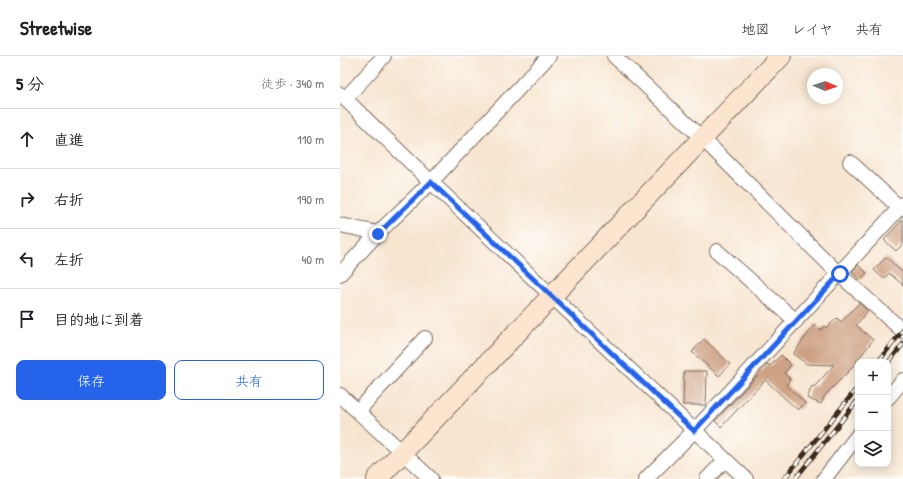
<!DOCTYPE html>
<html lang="ja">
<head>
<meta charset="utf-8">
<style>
	:root { --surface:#fff; --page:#f2f2f2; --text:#202124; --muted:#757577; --line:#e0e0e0; --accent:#2563eb }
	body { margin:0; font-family:"Patrick Hand","Klee One",sans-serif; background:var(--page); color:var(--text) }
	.controls { position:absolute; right:12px; bottom:12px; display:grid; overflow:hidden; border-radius:8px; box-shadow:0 2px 10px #0003 }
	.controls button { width:36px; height:36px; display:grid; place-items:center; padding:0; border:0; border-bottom:1px solid var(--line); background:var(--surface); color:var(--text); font:20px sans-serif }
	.compass { position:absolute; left:467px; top:12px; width:36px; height:36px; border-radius:50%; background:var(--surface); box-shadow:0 2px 10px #0003; rotate:92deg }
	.stop { position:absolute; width:12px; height:12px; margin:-9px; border:3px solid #2563eb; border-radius:50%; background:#fff }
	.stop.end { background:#2563eb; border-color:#fff; box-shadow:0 1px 4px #0008 }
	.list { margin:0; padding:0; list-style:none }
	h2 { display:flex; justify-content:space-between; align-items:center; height:52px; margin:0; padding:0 16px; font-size:17px }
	h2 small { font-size:13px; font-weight:400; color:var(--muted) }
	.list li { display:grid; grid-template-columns:26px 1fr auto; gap:12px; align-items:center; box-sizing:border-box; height:60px; padding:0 16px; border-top:1px solid var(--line) }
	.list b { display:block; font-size:15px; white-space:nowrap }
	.list em { font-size:13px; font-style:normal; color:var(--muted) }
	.actions { display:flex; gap:8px; padding:12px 16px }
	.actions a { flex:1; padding:9px 0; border:1px solid var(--accent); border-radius:8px; text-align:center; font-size:14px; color:var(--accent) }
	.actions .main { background:var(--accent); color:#fff }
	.icon { flex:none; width:22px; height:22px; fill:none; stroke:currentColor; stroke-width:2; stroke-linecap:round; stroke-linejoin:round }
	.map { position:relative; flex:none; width:563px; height:423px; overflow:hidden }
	header { display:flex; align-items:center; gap:24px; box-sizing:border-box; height:56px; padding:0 20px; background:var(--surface); border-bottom:1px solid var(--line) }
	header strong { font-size:19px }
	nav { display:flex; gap:22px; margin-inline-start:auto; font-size:14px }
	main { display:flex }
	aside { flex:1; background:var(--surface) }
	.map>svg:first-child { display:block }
	.building { fill:#cea184 }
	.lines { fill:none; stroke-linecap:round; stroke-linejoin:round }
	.street-casing { stroke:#7d6b5c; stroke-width:16 }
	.secondary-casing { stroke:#7d6b5c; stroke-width:22 }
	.street { stroke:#fff; stroke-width:14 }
	.secondary { stroke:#fce5cf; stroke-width:20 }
	.rail-casing { stroke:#3b2a1e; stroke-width:4.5 }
	.rail { stroke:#fdfcf7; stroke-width:3; stroke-dasharray:9; stroke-linecap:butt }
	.route { stroke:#2563eb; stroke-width:5 }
</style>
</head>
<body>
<header>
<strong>Streetwise</strong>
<nav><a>地図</a><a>レイヤ</a><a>共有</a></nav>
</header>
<main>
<aside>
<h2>5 分<small>徒歩 · 340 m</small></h2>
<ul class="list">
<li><svg class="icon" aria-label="ahead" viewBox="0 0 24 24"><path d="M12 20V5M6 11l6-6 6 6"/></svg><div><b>直進</b></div><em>110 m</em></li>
<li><svg class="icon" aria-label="right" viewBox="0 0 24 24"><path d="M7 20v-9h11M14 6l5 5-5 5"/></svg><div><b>右折</b></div><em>190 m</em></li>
<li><svg class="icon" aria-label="left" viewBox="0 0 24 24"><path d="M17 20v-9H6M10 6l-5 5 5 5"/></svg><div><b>左折</b></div><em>40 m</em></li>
<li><svg class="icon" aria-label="arrive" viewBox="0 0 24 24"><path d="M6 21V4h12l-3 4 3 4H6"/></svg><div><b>目的地に到着</b></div></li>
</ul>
<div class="actions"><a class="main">保存</a><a>共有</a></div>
</aside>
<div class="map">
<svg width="563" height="423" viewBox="0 0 563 423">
	<rect width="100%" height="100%" fill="#fdfcf7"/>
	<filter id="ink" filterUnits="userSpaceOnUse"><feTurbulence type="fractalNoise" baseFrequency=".025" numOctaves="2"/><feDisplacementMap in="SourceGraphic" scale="8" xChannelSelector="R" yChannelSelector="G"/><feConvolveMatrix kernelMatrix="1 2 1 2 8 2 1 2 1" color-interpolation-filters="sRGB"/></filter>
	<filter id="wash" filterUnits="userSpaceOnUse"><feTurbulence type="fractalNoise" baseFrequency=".012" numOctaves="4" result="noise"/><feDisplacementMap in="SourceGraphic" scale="16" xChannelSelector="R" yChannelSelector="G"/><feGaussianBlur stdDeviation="0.9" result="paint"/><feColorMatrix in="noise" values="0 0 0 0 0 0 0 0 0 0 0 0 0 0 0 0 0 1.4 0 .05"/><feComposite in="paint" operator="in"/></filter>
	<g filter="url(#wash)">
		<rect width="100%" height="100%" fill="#f7e5d0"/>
		<g id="blocks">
			<g class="building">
				<polygon points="563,163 563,188 556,195 544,184"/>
				<polygon points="546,201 563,217 563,229 549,217 544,223 534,214"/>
				<polygon points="518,209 527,217 520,224 512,216"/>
				<polygon points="519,247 528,255 516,269 533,284 509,315 485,339 481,348 467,342 472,330 474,331 494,309 467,308 453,298 475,268 481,274 484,270 486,272 497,262 501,266"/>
				<polygon points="364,283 390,308 379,320 352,296"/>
				<polygon points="441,299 451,309 444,317 450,323 446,329 465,347 458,354 425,324 381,371 375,365 428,308 430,310"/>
				<polygon points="344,315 367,315 366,349 343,349"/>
			</g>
		</g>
	</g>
	<g filter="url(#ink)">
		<use href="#blocks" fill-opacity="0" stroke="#7d6b5c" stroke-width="1"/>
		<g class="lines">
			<defs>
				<g id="street">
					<polyline points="274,0 362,82 499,218 563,275"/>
					<polyline points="0,38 91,126 406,423"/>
					<polyline points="5,43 44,0"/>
					<polyline points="510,106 560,152"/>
					<polyline points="0,169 38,177"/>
					<polyline points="377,195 456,265"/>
					<polyline points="0,218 38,177 91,126 209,0"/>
					<polyline points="0,339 91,423"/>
					<polyline points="548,342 563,324"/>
					<polyline points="18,355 85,282"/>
					<polyline points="306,423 354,375 563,148"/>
					<polyline points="367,423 385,404"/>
					<polyline points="484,423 518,379"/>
				</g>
				<polyline id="secondary" points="37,423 441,0"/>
			</defs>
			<use href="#street" class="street-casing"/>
			<use href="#secondary" class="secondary-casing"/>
			<use href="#street" class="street"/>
			<use href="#secondary" class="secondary"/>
			<defs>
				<g id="rail">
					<polyline points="538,306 563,274"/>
					<polyline points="548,307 563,288"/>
					<polyline points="444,423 518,331"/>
					<polyline points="455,423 518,344"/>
				</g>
			</defs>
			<use href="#rail" class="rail-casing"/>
			<use href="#rail" class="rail"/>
		</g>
	</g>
	<g class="lines" filter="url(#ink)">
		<polyline class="route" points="38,178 91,126 354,375 500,218"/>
	</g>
</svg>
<div class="controls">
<button>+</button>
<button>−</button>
<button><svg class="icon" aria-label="layers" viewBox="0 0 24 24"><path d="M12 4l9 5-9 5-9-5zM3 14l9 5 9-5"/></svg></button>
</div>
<svg class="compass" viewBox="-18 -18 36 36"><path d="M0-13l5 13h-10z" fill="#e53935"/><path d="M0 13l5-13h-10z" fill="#757577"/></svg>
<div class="stop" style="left:500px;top:218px"></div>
<div class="stop end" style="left:38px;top:178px"></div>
</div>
</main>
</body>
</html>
